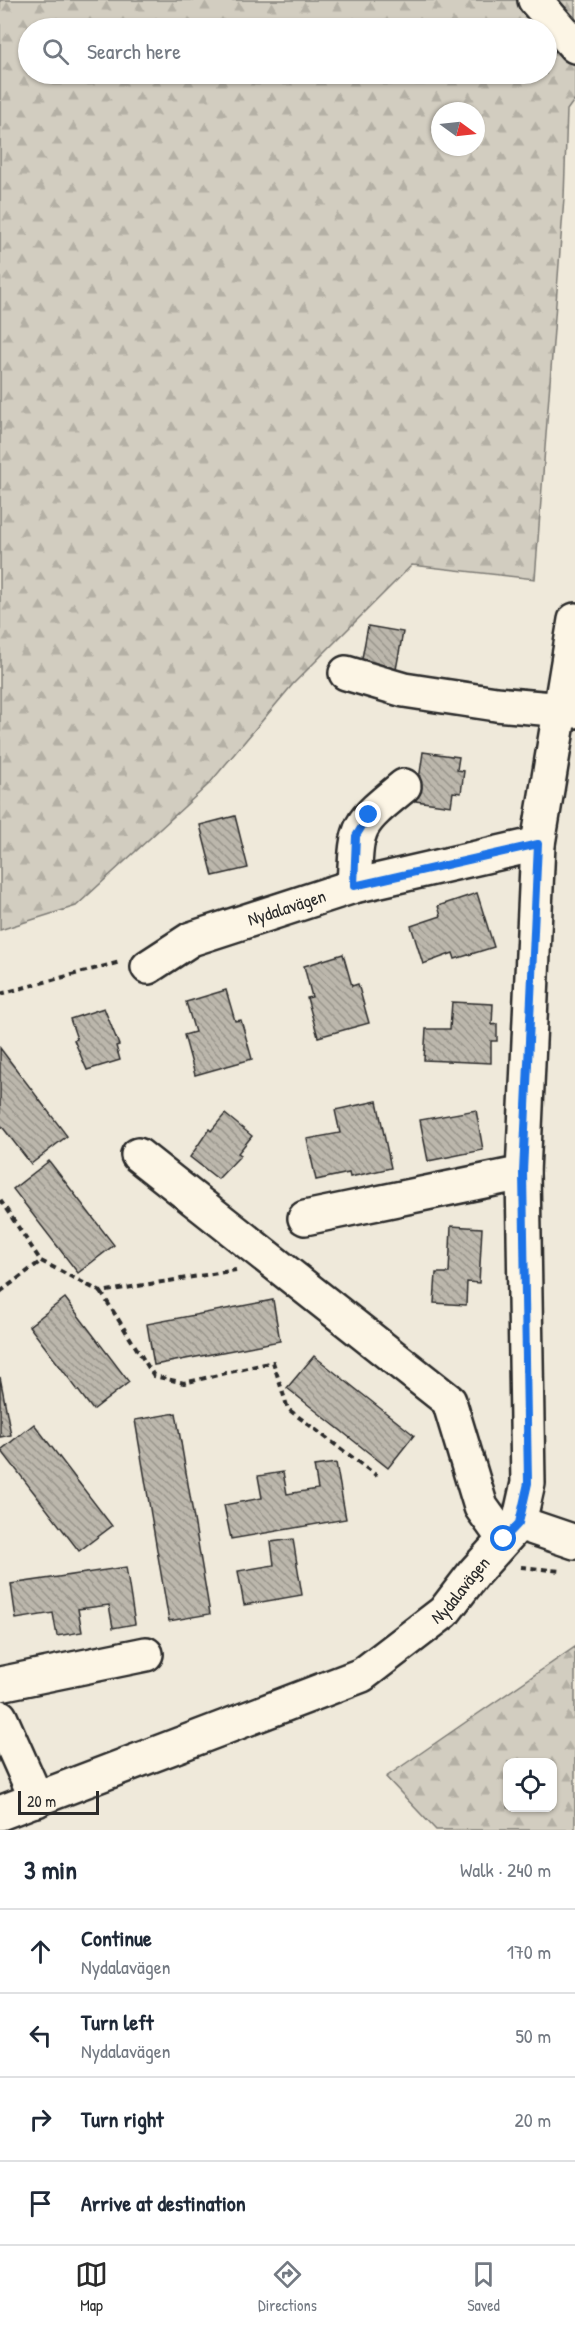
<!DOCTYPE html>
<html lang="en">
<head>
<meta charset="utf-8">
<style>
	:root { --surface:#fff; --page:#f2f2f3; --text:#1f2937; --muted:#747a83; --line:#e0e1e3; --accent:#2b2b2b }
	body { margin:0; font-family:"Patrick Hand",sans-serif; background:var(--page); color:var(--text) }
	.controls { position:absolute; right:18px; bottom:18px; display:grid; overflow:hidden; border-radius:12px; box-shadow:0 2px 4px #0004 }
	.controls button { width:54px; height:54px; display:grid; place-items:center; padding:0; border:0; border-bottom:2px solid var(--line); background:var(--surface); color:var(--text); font:30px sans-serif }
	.compass { position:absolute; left:431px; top:102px; width:54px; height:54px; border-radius:50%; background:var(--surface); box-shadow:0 2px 4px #0004; rotate:105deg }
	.scale { position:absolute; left:18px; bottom:15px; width:81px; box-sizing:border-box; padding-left:6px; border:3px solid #2b2b2b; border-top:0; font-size:16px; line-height:21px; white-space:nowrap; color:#2b2b2b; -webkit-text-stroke:4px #fcf5e5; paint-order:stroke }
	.stop { position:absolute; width:18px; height:18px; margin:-14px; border:4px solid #1a73e8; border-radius:50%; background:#fff }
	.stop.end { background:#1a73e8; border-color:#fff; box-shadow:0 2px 6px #0008 }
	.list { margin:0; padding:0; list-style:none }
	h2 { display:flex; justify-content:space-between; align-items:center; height:78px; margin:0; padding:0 24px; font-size:26px }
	h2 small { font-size:20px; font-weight:400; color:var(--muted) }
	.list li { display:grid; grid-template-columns:39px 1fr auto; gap:18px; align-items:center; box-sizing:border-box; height:84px; padding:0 24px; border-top:2px solid var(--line) }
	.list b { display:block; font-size:22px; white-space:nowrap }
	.list p { margin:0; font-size:20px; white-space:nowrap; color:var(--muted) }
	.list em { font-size:20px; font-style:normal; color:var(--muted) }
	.icon { flex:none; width:33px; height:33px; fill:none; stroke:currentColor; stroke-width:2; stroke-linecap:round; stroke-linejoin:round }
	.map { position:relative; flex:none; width:575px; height:1830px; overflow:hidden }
	.search { position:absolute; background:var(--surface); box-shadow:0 2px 4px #0004; left:18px; right:18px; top:18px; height:66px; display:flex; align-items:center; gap:15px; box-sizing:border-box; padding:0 21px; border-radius:33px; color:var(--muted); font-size:22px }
	.sheet { height:414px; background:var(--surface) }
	nav { display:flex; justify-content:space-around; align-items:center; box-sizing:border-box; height:84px; border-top:2px solid var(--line); background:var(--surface); font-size:16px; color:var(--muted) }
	nav a { display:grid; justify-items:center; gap:3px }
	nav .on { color:var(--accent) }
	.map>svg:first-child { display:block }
	.forest { fill:url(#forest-firs); stroke:#7e7c76; stroke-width:1.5; fill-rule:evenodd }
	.building { fill:url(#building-back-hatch); stroke:#2b2b2b; stroke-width:1.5 }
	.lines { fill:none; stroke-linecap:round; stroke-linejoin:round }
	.minor-casing { stroke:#2b2b2b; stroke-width:38 }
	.path { stroke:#2b2b2b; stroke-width:4; stroke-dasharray:6 4.5; stroke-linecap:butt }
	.minor { stroke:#fcf5e5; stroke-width:33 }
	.route { stroke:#1a73e8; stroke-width:8 }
	.labels { text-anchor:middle; stroke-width:6; stroke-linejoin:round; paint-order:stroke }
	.street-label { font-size:18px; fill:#2b2b2b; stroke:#fcf5e5 }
</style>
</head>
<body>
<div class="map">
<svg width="575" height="1830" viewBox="0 0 575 1830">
	<defs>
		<pattern id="forest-firs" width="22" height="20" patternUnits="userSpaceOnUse" patternTransform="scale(1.5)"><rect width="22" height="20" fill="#d2cdc0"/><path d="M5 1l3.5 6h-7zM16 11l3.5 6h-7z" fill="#b4b0a5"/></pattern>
		<pattern id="building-back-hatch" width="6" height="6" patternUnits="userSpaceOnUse" patternTransform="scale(1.5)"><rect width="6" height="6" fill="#bcb7ac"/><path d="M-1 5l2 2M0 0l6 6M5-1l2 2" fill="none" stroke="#99958c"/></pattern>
	</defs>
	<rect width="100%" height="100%" fill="#efe9da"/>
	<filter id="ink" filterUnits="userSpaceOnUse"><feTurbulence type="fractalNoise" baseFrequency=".0167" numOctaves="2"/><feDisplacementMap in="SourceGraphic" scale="12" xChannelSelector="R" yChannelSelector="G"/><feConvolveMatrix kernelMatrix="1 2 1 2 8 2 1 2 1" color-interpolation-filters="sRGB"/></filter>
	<g filter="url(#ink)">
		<g class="forest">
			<path d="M0 0H575V99L567 110 564 198 535 579 412 565 293 684 209 784 76 906 0 930ZM28 28H546V74H28ZM440 111H476V147H440Z"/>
			<path d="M575 1647V1830H436L386 1777ZM508 1762H552V1808H508Z"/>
		</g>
		<g class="building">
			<polygon points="368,626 403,632 395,675 360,669"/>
			<polygon points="423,752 459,757 457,770 464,771 461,793 453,792 451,806 416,801"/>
			<polygon points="235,816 248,868 213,876 200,825"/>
			<polygon points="477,893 494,947 455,959 453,953 423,964 411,926 441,916 438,906"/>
			<polygon points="343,954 352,986 358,984 369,1023 318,1037 307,998 312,997 304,966"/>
			<polygon points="226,990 235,1021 241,1020 252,1059 195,1075 184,1035 195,1032 186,1002"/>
			<polygon points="452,1002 493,1004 492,1025 497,1024 497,1041 491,1041 491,1063 424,1060 426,1029 450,1029"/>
			<polygon points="104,1008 119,1045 116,1046 120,1060 87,1070 74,1040 77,1039 70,1019"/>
			<polygon points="0,1048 67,1136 31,1164 0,1124"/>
			<polygon points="377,1101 391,1168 350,1177 349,1173 316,1180 307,1139 340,1133 335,1110"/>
			<polygon points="476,1110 483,1150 428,1161 420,1120"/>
			<polygon points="225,1114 252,1136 238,1153 241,1155 218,1179 190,1157 209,1129 211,1131"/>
			<polygon points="49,1161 114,1245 78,1273 13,1189"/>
			<polygon points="451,1226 482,1228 479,1283 467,1282 466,1305 434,1303 436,1273 449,1273"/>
			<polygon points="65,1298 129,1382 93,1410 29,1326"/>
			<polygon points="273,1300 280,1341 154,1365 147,1324"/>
			<polygon points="314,1356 414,1435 388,1468 287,1388"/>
			<polygon points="0,1377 11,1435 0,1437"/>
			<polygon points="176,1413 210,1614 169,1621 135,1420"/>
			<polygon points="34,1424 112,1526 79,1551 1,1450"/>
			<polygon points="336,1463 346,1519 231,1539 224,1505 262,1498 258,1476 283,1472 287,1494 318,1489 314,1466"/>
			<polygon points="293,1539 302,1595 244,1605 238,1571 274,1565 271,1542"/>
			<polygon points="126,1567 135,1624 113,1628 109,1605 78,1609 82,1632 57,1636 53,1613 16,1619 11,1584"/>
		</g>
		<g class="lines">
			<defs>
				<g id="minor">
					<polyline points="535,0 575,46"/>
					<polyline points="346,673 404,690 496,704 575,711"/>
					<path d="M354 886C357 824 355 826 404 786"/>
					<path id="s1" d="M148 967 191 939 354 886 538 844"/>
					<polyline points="138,1155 449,1401 481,1507 504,1539"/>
					<polyline points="305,1218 523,1173"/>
					<polyline points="519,1523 575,1542"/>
					<polyline points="0,1684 146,1654"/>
					<polyline points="0,1717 37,1800"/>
					<path id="s2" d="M0 1813 362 1675 444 1612 474 1573 519 1523 528 1483 523 1173 538 844 575 620"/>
				</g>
			</defs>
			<use href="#minor" class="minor-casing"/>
			<g class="path">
				<polyline points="0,994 120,962"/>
				<polyline points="0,1200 41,1261 101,1292 236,1270"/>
				<polyline points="0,1292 41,1261"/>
				<polyline points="101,1292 154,1376 184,1383 273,1362 288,1409 377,1476"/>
				<polyline points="521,1567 561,1571"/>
			</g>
			<use href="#minor" class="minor"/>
		</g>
	</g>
	<g class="lines" filter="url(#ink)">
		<polyline class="route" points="369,815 356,836 354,886 538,844 523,1173 528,1483 519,1523 504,1539"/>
	</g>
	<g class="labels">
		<g class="street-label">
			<text dy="6" stroke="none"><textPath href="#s1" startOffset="152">Nydalavägen</textPath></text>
			<text dy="6" stroke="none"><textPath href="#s2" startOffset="518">Nydalavägen</textPath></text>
		</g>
	</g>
</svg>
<div class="controls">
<button><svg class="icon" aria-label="locate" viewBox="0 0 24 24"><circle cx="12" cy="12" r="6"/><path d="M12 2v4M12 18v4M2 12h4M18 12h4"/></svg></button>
</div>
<svg class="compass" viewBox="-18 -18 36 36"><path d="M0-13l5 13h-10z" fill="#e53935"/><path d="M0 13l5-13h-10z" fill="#747a83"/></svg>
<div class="scale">20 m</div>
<div class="stop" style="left:504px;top:1539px"></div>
<div class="stop end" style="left:369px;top:815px"></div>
<div class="search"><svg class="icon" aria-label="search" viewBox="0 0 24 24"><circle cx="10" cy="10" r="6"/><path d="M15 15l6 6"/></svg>Search here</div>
</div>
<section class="sheet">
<h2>3 min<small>Walk · 240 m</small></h2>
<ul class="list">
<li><svg class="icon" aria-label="ahead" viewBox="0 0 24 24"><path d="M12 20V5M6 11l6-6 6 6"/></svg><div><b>Continue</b><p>Nydalavägen</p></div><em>170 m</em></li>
<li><svg class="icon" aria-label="left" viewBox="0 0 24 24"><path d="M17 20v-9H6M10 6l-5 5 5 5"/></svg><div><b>Turn left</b><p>Nydalavägen</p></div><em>50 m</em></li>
<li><svg class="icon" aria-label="right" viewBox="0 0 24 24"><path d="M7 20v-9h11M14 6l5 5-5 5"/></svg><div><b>Turn right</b></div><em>20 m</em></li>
<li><svg class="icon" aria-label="arrive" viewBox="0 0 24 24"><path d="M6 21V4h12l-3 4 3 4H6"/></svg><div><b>Arrive at destination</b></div></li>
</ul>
</section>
<nav>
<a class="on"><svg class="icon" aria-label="map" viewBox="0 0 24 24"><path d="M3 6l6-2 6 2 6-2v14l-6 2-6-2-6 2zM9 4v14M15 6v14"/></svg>Map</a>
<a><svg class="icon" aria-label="directions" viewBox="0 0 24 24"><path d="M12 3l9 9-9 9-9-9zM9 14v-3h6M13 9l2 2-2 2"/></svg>Directions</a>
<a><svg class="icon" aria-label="saved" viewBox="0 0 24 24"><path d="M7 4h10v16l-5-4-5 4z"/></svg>Saved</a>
</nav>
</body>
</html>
